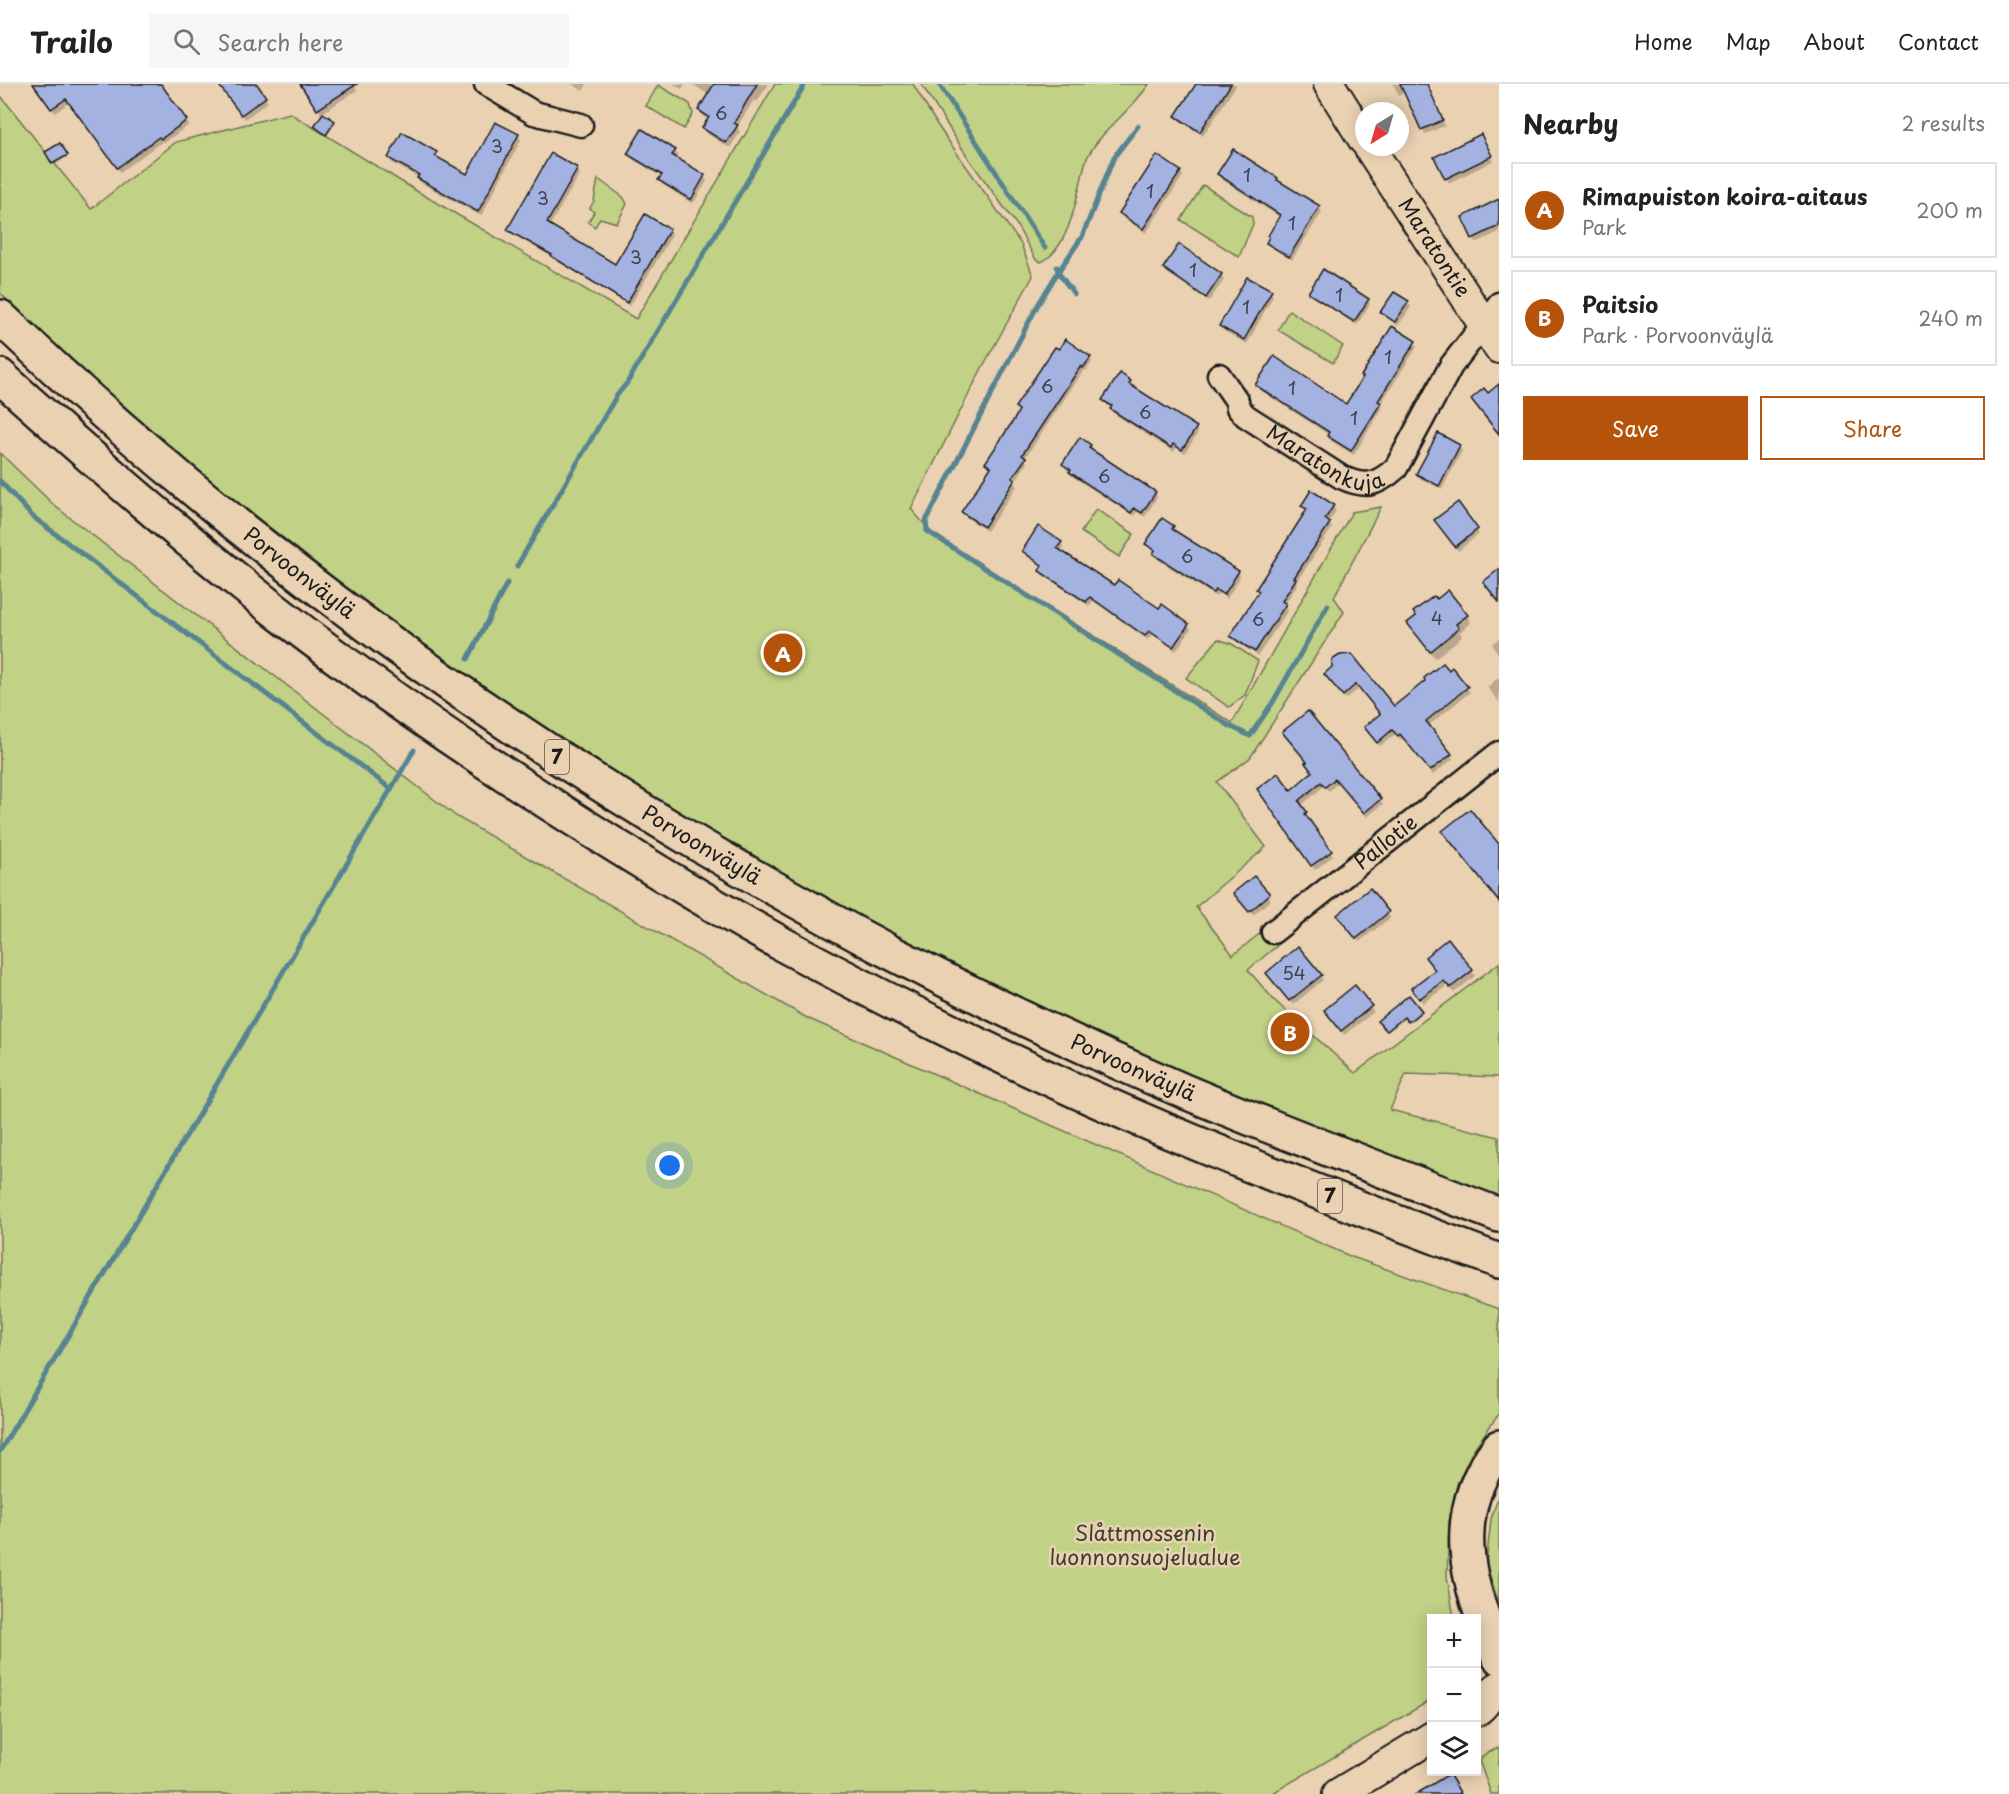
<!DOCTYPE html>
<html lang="en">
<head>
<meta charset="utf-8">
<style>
	:root { --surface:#fff; --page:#f6f6f6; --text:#222; --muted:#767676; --line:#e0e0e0; --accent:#b45309 }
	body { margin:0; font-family:"Playpen Sans",sans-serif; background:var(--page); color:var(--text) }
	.controls { position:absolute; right:18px; bottom:18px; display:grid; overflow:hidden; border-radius:0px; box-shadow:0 3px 15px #0003 }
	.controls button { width:54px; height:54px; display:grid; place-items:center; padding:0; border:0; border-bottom:2px solid var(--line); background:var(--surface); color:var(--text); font:30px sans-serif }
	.compass { position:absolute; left:1355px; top:18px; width:54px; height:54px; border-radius:50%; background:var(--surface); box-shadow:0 3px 15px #0003; rotate:217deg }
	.you { position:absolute; left:670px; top:1082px; width:21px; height:21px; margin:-15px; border:4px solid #fff; border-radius:50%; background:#1a73e8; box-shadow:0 0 0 9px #1a73e833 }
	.badge { display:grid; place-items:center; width:39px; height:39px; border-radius:50%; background:var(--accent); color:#fff; font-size:20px; font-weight:700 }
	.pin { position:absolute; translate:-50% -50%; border:3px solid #fff; box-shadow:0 2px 6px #0006 }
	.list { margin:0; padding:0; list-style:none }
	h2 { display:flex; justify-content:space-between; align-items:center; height:78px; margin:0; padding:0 24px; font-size:26px }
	h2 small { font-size:20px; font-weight:400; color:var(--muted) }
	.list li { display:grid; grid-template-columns:39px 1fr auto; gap:18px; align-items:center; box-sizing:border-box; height:96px; margin:0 12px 12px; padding:0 12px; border:2px solid var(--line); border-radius:0px }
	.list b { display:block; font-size:22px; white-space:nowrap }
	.list p { margin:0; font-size:20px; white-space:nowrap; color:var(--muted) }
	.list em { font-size:20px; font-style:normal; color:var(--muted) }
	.actions { display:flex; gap:12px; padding:18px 24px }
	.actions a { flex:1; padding:14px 0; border:2px solid var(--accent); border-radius:0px; text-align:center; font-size:21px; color:var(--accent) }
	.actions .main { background:var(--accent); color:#fff }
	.icon { flex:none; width:33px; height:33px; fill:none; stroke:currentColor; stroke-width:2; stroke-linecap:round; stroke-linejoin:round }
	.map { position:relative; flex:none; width:1499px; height:1710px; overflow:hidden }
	header { display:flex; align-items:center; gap:36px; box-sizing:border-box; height:84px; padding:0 30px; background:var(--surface); border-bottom:2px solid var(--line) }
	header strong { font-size:28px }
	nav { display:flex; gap:33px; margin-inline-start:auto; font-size:21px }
	.search { width:420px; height:54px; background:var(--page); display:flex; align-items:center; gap:15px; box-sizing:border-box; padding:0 21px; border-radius:0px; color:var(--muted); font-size:22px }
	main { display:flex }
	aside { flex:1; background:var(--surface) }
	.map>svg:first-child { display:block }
	.green { fill:#c1d185; stroke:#6e7650; stroke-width:1.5 }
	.shadow { fill:#0003 }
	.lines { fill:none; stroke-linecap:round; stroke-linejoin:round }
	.stream { stroke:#578490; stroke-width:5 }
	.building { fill:#a4b2e2; stroke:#1c1c1c; stroke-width:1.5 }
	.minor-casing { stroke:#1c1c1c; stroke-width:27 }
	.major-casing { stroke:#1c1c1c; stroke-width:34 }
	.highway-casing { stroke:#1c1c1c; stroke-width:38 }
	.minor { stroke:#ead1b2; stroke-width:22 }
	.major { stroke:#ead1b2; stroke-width:30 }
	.highway { stroke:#ead1b2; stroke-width:33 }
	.labels { text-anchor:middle; stroke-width:5; stroke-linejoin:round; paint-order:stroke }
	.number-label { font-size:18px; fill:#3e424e }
	.shield { fill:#ead1b2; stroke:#5a5249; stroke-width:1.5 }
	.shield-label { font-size:20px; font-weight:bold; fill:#1c1c1c }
	.street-label { font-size:21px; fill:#1c1c1c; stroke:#ead1b2 }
	.park-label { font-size:21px; fill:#3d4031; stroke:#ead1b2 }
</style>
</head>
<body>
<header>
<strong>Trailo</strong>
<div class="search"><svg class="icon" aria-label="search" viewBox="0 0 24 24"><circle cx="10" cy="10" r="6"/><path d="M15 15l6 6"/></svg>Search here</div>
<nav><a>Home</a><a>Map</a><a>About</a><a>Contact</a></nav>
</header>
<main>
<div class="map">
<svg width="1499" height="1710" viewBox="0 0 1499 1710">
	<rect width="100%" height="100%" fill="#ead1b2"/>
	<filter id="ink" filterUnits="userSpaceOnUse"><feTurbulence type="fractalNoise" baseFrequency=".0167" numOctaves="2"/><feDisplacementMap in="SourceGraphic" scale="12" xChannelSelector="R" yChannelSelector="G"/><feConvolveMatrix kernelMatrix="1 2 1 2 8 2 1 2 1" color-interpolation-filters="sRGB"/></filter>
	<g filter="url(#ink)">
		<g class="green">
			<polygon points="775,0 913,0 938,42 1021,160 1033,192 982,284 911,425 933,450 1232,639 1352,428 1381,423 1334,513 1344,528 1250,674 1217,698 1266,763 1196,823 1233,871 1268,843 1279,860 1248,886 1274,916 1355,989 1499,879 1499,993 1406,990 1390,1026 1499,1053 1499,1113 1204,997 991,901 817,811 670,724 516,626 369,521 200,389 64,270 0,209 0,11 91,125 176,58 290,29 420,109 636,235"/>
			<path d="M921 0H1149C1131 28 1100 46 1086 76 1078 105 1071 165 1041 178L1036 176 1016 140 969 75Z"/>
			<polygon points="658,1 690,20 693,30 684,45 646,22"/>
			<polygon points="598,95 623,113 627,120 617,139 600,134 595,143 588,138 594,128 590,124 594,117"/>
			<polygon points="1203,101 1252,133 1253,140 1239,173 1181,136"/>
			<polygon points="1289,226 1343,262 1333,279 1278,246"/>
			<polygon points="0,369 56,423 457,733 807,934 1352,1173 1499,1225 1499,1330 1473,1366 1457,1400 1449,1438 1447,1492 1454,1534 1432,1534 1431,1616 1271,1710 0,1710"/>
			<polygon points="1096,425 1134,450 1119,473 1081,448"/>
			<polygon points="1218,555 1232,560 1258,577 1245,611 1229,623 1186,594"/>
			<polygon points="1499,1411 1499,1520 1486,1480 1491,1435"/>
			<polygon points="1499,1663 1499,1710 1491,1710 1480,1679 1482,1672"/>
		</g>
		<g class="shadow">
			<polygon points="35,0 160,0 189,41 165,58 163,57 120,88 70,18 55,29"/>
			<polygon points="219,0 255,0 268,18 245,35"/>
			<polygon points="302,0 354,0 357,6 321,30"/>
			<polygon points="572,0 587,0 583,7"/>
			<polygon points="673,0 685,0 682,5"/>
			<polygon points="692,0 767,0 768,1 757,18 754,16 737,43 740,48 730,64 707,50 704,44 709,36 703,32 700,27 709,11"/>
			<polygon points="1198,0 1237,0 1203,52 1180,37 1177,32"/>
			<polygon points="1393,0 1426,0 1445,42 1425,50 1405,8 1399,11"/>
			<polygon points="323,31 335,40 328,51 316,42"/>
			<polygon points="496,40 518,51 521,56 481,132 421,99 419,94 392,79 390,74 436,69 439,74 438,76 468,93"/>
			<polygon points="1483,56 1493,77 1449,99 1436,73"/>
			<polygon points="60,61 67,73 55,81 47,68"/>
			<polygon points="675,67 678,71 675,75 704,92 707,97 693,120 663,101 660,96 662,93 632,75 629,70"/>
			<polygon points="577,85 580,90 549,143 616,182 645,132 669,146 672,151 630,222 554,174 512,150 509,146"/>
			<polygon points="1180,88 1183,92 1146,149 1123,134 1121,130"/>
			<polygon points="1219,91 1277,95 1279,99 1319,123 1322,128 1292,176 1271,163 1268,159 1281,134 1221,95"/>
			<polygon points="1499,117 1499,148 1476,159 1464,134"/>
			<polygon points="1165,184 1221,191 1224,196 1209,217 1167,189"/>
			<polygon points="1271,208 1273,212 1247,260 1224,247 1221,242"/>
			<polygon points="1310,209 1368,216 1370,220 1357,241 1313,213"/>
			<polygon points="1394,210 1408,219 1411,223 1398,242 1385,233 1382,228"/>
			<polygon points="1414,258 1417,263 1380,321 1382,324 1354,371 1331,357 1329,351 1260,306 1257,301 1347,322"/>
			<polygon points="1090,274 1092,278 1086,287 1084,286 1025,374 1027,379 1015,398 1017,402 987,447 966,433 963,428 991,385 987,380 1020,328 1017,323"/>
			<polygon points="1130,298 1132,303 1195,344 1198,349 1185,369 1176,364 1174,368 1114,330 1112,324 1107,321 1104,316"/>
			<polygon points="1090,362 1092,368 1155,409 1157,413 1145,433 1137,428 1134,432 1073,393 1066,385 1063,380"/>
			<polygon points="1459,362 1462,367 1442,405 1421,395 1418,390"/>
			<polygon points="1303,422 1333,422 1336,427 1328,439 1332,444 1296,499 1297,501 1285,520 1288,526 1258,572 1235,557 1232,552 1307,428"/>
			<polygon points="1439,441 1477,446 1479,450 1458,467"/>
			<polygon points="1173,443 1176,448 1238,488 1240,493 1227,515 1219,509 1216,513 1157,475 1155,469 1147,460"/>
			<polygon points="1061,459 1063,463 1060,468 1114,503 1188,541 1191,545 1176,567 1152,550 1148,556 1093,517 1089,522 1043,491 1040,487 1043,483 1026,472 1024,467"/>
			<polygon points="1467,532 1471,539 1460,548 1462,553 1435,574 1413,547 1417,533"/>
			<polygon points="1499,554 1499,571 1492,560"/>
			<polygon points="1333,584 1393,624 1452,586 1470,608 1428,642 1453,675 1433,691 1404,654 1401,656 1396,650 1380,662 1369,648 1382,631 1360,604 1346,615 1328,595"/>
			<polygon points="1499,593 1499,618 1487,603"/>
			<polygon points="1307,680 1380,716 1383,720 1367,733 1339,698 1329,707 1324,702 1301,722 1309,734 1306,735 1333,772 1315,786 1262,710 1290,708 1313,689"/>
			<polygon points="1268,811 1271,816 1253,831 1238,814"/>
			<polygon points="1388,829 1390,834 1359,858 1341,836"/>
			<polygon points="1472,886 1475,892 1454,909 1448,901 1423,919 1413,904"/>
			<polygon points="1320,892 1323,896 1293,921 1271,894"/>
			<polygon points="1355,903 1374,928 1344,951 1329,931"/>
			<polygon points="1409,913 1422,930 1410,939 1406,934 1388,948 1380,939"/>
		</g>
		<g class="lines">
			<g class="stream">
				<polyline points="939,0 1045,164"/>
				<polyline points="1057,183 1058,188 1036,224 926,437 927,447 1228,641 1250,652 1273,618 1328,521"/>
				<polyline points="1074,210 1058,188 1082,153 1114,73 1138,42"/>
				<polyline points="0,397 32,432 391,705 414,666"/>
				<polyline points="517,482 617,311 627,299 805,0"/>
				<polyline points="468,575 507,499"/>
				<polyline points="0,1367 391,705"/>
			</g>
		</g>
		<g class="building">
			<polygon points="33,0 161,0 187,36 161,55 159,53 117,84 66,15 51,25"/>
			<polygon points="218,0 257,0 266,13 241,31"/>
			<polygon points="300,0 357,0 317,26"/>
			<polygon points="714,0 757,0 734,39 738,41 726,59 702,44 709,33 698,26"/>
			<polygon points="1196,0 1231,0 1200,48 1175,32"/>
			<polygon points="1400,0 1427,0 1443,36 1421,46"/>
			<polygon points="323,29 335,37 326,51 314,42"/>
			<polygon points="495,38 519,50 478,128 417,94 419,91 388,74 402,48 437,68 435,72 467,90"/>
			<polygon points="642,45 676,66 672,71 705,91 691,116 658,96 662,91 627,70"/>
			<polygon points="1481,50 1492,72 1445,95 1434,73"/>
			<polygon points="60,59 68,71 52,80 45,68"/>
			<polygon points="1233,65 1278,94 1277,96 1320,122 1289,173 1266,159 1269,153 1268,152 1280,131 1217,90"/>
			<polygon points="551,69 578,84 547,139 615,180 645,130 670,145 627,219 551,172 552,171 507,146"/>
			<polygon points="1157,71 1181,87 1143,145 1119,129"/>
			<polygon points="1499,115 1499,142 1472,155 1462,133"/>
			<polygon points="1179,160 1222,190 1206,214 1163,184"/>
			<polygon points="1323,185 1369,215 1354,238 1308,209"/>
			<polygon points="1247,193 1272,206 1244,256 1219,242"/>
			<polygon points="1394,208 1409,217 1395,238 1380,228"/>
			<polygon points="1392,242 1416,257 1378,317 1381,319 1351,367 1327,352 1329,348 1255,301 1274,272 1346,320 1363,293 1361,292"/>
			<polygon points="1065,255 1091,273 1083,284 1081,282 1022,371 1026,374 1012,394 1015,396 984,443 961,428 991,383 985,379 1015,334 1019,326 1015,323 1055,263 1059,265"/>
			<polygon points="1120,289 1131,297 1129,300 1197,343 1182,366 1173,360 1171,364 1110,325 1112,322 1102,316"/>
			<polygon points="1499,300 1499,350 1471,315 1484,304 1488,309"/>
			<polygon points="1438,349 1460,361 1439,402 1416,390"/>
			<polygon points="1080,353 1091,361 1089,364 1156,408 1142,429 1134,424 1131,429 1069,388 1071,386 1062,380"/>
			<polygon points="1311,406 1334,421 1325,435 1330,439 1294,494 1296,495 1282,517 1286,520 1255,568 1230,552 1259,507 1256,505 1307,425 1301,422"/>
			<polygon points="1458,418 1478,445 1455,463 1434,436"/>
			<polygon points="1162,434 1174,442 1172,445 1239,487 1224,511 1216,506 1213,509 1153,470 1155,466 1145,460"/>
			<polygon points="1038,442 1062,458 1057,464 1114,501 1118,496 1159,524 1162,520 1189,540 1173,563 1149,547 1145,552 1090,513 1086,518 1039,487 1042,481 1022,467"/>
			<polygon points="1499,485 1499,518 1483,498"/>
			<polygon points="1448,506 1468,531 1456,540 1459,544 1430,568 1407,539 1416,532 1413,528 1434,512 1437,515"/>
			<polygon points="1352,570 1394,622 1425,597 1424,594 1443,579 1449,586 1452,583 1468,603 1426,637 1452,670 1430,687 1400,650 1398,652 1392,646 1377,659 1364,643 1380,630 1356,600 1343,612 1324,590 1332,583 1332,576 1340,571"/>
			<polygon points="1308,627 1381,715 1364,729 1335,695 1325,703 1321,698 1299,717 1307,728 1305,730 1332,767 1311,782 1257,705 1278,689 1291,706 1312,688 1305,679 1307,678 1282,648"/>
			<polygon points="1470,725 1499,760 1499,818 1442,747"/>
			<polygon points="1254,792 1270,810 1249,828 1233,809"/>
			<polygon points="1370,804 1389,828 1356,855 1337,831"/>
			<polygon points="1448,854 1473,886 1450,904 1444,897 1419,915 1411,904 1435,886 1425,873"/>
			<polygon points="1298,862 1322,891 1289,917 1266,889"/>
			<polygon points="1355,901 1372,922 1341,947 1324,926"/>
			<polygon points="1409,911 1422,927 1408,938 1404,933 1387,947 1377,937"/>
			<polygon points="1449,1690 1461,1710 1416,1710"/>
		</g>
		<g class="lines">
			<defs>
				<g id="minor">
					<polyline points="486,0 534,29 581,41"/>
					<path id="s1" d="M1219 291 1237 317 1238 324 1246 332 1341 393C1365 404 1376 402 1396 384L1451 282 1499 220"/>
					<path id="s2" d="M1273 848 1499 669"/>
				</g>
				<g id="major">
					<polyline points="1329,0 1364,56"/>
					<path id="s3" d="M1369 63 1499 264"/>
					<path d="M1476 1627C1487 1621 1489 1608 1499 1603"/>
					<polyline points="1338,1710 1432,1653"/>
				</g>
				<g id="highway">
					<path id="s4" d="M0 233C211 435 447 611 698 760 761 797 825 834 890 868 987 918 1086 965 1186 1008 1289 1051 1394 1091 1499 1131"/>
					<path d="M0 292C81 365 162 436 247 504 332 573 421 635 512 695 600 753 690 809 782 860 906 927 1033 990 1163 1045 1273 1092 1386 1134 1499 1177"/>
					<path d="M1499 1363C1446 1432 1467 1501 1499 1573"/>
				</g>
			</defs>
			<use href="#minor" class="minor-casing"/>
			<use href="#major" class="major-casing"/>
			<use href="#highway" class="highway-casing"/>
			<use href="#minor" class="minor"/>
			<use href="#major" class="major"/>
			<use href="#highway" class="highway"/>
		</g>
	</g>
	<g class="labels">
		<g class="number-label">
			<text x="721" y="36">6</text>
			<text x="497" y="69">3</text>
			<text x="1247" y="98">1</text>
			<text x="1150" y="114">1</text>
			<text x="543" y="121">3</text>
			<text x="1292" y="146">1</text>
			<text x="636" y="180">3</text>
			<text x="1193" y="193">1</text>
			<text x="1339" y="218">1</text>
			<text x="1246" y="230">1</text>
			<text x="1388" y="280">1</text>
			<text x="1047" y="309">6</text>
			<text x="1292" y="311">1</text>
			<text x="1145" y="335">6</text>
			<text x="1354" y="341">1</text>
			<text x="1104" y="399">6</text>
			<text x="1187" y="479">6</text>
			<text x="1437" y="541">4</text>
			<text x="1258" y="542">6</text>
			<text x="1294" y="896">54</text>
		</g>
		<g class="shield">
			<rect x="545" y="656" width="24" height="34" rx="4.5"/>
			<rect x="1318" y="1095" width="24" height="34" rx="4.5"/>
		</g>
		<g class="shield-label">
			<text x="557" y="680">7</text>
			<text x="1330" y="1119">7</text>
		</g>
		<g class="street-label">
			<text dy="7" stroke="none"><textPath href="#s3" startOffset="120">Maratontie</textPath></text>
			<text dy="7" stroke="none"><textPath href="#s1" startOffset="142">Maratonkuja</textPath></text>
			<text dy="7" stroke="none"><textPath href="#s4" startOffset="394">Porvoonväylä</textPath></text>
			<text dy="7" stroke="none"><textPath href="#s2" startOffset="144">Pallotie</textPath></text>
			<text dy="7" stroke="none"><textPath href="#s4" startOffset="880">Porvoonväylä</textPath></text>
			<text dy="7" stroke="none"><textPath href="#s4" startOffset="1366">Porvoonväylä</textPath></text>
		</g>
		<g class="park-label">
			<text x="1145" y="1457">Slåttmossenin<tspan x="1145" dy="24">luonnonsuojelualue</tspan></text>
		</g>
	</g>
</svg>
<div class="controls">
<button>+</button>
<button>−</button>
<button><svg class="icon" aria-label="layers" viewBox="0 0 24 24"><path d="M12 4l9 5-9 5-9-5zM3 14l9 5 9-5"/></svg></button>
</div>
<svg class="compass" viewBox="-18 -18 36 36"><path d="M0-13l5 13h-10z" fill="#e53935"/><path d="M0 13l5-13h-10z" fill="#767676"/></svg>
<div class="you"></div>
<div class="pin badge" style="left:783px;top:569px">A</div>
<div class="pin badge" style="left:1290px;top:948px">B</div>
</div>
<aside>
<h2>Nearby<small>2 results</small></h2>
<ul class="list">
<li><span class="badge">A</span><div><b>Rimapuiston koira-aitaus</b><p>Park</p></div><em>200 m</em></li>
<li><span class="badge">B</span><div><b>Paitsio</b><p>Park · Porvoonväylä</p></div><em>240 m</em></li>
</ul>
<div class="actions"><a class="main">Save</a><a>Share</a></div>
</aside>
</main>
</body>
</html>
